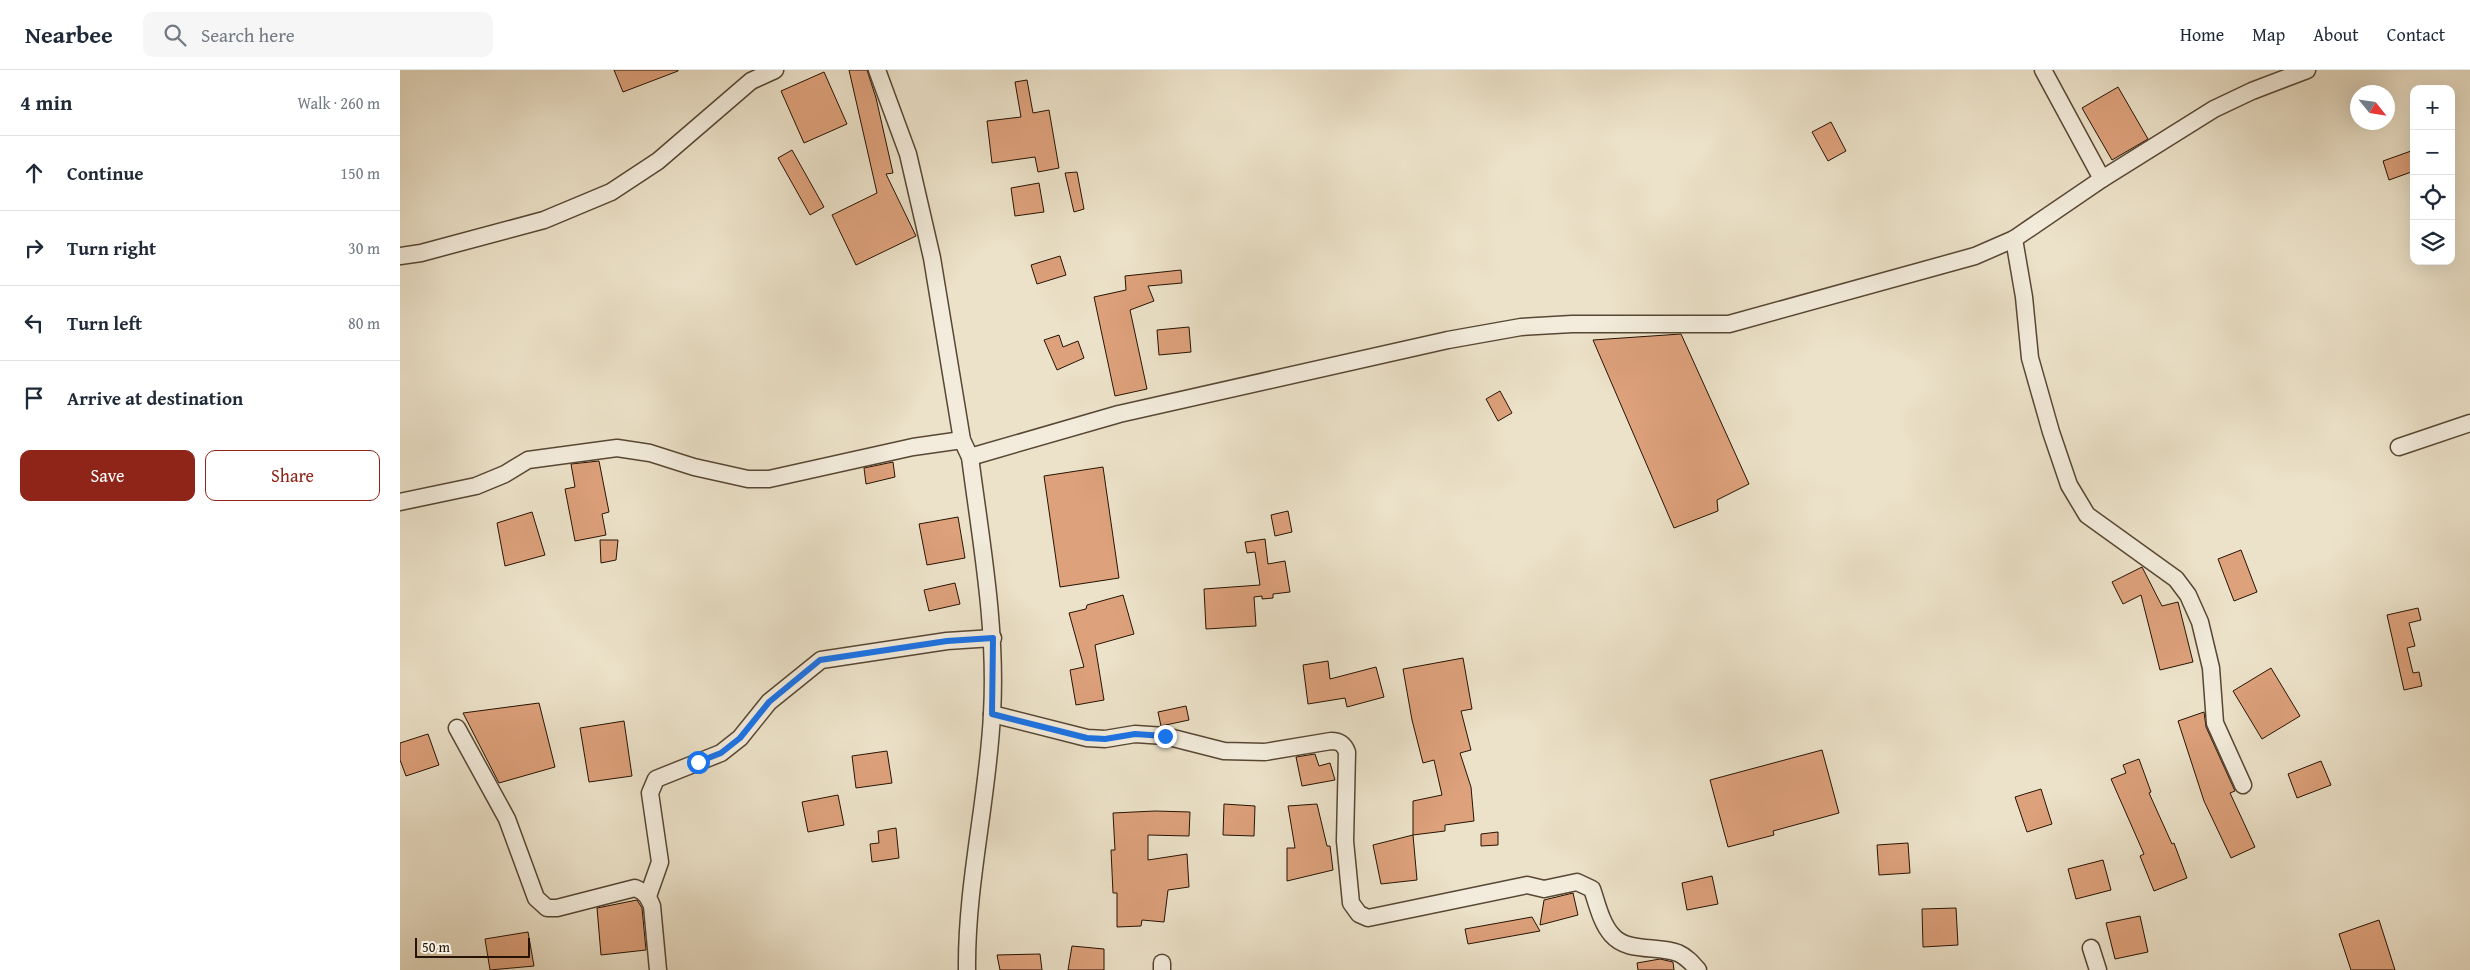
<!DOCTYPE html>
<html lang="en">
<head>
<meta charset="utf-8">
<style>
	:root { --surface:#fff; --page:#f6f6f7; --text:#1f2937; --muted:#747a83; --line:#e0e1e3; --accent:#8f2418 }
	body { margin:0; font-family:"Gentium Book Plus",serif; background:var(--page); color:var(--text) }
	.controls { position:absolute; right:15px; top:15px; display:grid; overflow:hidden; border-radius:10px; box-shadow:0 5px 20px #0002 }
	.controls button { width:45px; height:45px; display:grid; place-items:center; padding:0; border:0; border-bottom:1px solid var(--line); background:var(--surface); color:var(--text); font:25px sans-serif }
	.compass { position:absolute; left:1950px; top:15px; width:45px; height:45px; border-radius:50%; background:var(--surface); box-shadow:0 5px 20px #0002; rotate:120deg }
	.scale { position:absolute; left:15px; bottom:12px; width:115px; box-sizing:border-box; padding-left:5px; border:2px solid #271303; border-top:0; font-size:14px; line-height:18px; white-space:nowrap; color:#271303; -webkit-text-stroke:4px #f3ecdc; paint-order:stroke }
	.stop { position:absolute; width:15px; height:15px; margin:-11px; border:4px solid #1a73e8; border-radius:50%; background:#fff }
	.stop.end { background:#1a73e8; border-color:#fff; box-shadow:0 1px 5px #0008 }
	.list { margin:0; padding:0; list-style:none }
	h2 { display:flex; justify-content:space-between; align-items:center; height:65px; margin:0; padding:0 20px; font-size:21px }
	h2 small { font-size:16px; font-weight:400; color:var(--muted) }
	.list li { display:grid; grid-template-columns:32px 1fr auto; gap:15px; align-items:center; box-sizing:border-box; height:75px; padding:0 20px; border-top:1px solid var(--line) }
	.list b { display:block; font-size:19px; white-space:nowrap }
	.list em { font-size:16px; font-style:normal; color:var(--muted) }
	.actions { display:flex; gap:10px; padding:15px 20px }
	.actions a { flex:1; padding:11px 0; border:1px solid var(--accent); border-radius:10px; text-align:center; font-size:18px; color:var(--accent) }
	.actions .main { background:var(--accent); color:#fff }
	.icon { flex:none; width:28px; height:28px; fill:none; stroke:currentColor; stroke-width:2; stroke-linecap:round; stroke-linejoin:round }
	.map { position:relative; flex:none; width:2070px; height:900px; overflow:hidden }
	header { display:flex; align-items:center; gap:30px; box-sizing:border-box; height:70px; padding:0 25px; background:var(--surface); border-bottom:1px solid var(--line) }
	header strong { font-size:24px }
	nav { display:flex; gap:28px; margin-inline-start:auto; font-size:18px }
	.search { width:350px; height:45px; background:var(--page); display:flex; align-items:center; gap:12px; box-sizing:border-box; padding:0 18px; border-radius:10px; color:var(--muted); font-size:19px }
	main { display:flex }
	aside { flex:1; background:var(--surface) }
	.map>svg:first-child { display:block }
	.building { fill:#dda17b; stroke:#271303 }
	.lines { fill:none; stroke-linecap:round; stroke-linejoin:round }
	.minor-casing { stroke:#584734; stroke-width:19 }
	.minor { stroke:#f3ecdc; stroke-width:16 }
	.route { stroke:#1a73e8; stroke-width:6 }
</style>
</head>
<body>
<header>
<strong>Nearbee</strong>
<div class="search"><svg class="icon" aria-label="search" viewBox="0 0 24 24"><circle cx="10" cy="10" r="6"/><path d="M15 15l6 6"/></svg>Search here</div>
<nav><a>Home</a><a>Map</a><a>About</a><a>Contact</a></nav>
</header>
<main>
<aside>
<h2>4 min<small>Walk · 260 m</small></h2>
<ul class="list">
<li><svg class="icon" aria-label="ahead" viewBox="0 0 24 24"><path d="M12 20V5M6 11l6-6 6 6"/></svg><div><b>Continue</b></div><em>150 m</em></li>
<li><svg class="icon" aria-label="right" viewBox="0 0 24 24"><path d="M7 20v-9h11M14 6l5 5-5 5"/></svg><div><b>Turn right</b></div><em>30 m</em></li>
<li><svg class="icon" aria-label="left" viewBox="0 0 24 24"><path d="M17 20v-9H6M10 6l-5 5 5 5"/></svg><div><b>Turn left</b></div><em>80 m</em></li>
<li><svg class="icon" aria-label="arrive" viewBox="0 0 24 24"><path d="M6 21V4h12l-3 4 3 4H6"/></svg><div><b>Arrive at destination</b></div></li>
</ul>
<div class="actions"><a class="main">Save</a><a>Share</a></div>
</aside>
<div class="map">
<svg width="2070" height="900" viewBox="0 0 2070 900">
	<rect width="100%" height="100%" fill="#ece2c9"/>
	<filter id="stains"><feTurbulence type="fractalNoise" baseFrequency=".004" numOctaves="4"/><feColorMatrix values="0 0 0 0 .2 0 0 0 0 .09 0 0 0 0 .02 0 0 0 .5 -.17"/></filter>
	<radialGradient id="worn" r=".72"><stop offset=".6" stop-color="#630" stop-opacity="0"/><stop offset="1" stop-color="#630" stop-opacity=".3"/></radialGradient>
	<g class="building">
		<polygon points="214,0 278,0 278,1 223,22"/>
		<polygon points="449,0 467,0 476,28 493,103 486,104 516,166 456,195 432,145 477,123"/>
		<polygon points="424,2 447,54 404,73 381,21"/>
		<polygon points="627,10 633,43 649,40 659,98 638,102 635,87 592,93 587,51 621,47 615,12"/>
		<polygon points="1718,17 1748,69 1712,90 1682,38"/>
		<polygon points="1431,52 1446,81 1428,91 1412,62"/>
		<polygon points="392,80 424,137 410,145 378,88"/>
		<polygon points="2011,81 2014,101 1989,110 1983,91"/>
		<polygon points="677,102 684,139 674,142 665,103"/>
		<polygon points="639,113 644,142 615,146 611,118"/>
		<polygon points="660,186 666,205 637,214 631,195"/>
		<polygon points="781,200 782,213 748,216 754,231 730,240 747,319 715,326 694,227 726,220 725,206"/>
		<polygon points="789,257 791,282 759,285 757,260"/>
		<polygon points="1281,264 1349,414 1317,430 1318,441 1274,458 1193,270"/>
		<polygon points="659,265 663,277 678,271 684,288 657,300 644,270"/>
		<polygon points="1100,321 1112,343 1098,351 1086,329"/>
		<polygon points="199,391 209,442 202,444 206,465 175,471 165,419 175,417 171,394"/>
		<polygon points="493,392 495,407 466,414 464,398"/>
		<polygon points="703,397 719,508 660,517 644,406"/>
		<polygon points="888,441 892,462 875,466 871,445"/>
		<polygon points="132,442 145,485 105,496 97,453"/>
		<polygon points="558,447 565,488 527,495 519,454"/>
		<polygon points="865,469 868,494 885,491 890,522 873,524 873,528 862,529 862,526 854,527 856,556 806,559 804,519 860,515 855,482 847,483 845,472"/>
		<polygon points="200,470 218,470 216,490 201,493"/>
		<polygon points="1841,480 1857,522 1834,531 1818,489"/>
		<polygon points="1742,497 1762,536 1778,532 1793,592 1760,600 1741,525 1723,534 1712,512"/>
		<polygon points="555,513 560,534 529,541 524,520"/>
		<polygon points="723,525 734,564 695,575 704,630 676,635 670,600 684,597 669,543 686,539 687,535"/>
		<polygon points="2018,538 2021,550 2009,553 2015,576 2007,578 2013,603 2019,602 2022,616 2004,620 1987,545"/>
		<polygon points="1063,588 1072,639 1061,641 1071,680 1060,683 1071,717 1074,751 1045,755 1045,761 1013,765 1013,731 1042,725 1034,690 1023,693 1012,650 1003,599"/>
		<polygon points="928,591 930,609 976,597 984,627 947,637 945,628 908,634 903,595"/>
		<polygon points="1871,598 1900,646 1862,669 1833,621"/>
		<polygon points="139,633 155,697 99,713 63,643"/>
		<polygon points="786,636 789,650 761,656 758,642"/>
		<polygon points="1804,642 1806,657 1835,721 1830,723 1855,777 1831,788 1804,731 1778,651"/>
		<polygon points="224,651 232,706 189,712 180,658"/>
		<polygon points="28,664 39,695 6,706 0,690 0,673"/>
		<polygon points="1422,680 1439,743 1373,761 1374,765 1328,777 1310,710"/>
		<polygon points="487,681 492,713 456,718 452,686"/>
		<polygon points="915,684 919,696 930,693 935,710 902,716 896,687"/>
		<polygon points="1739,689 1751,722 1749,723 1772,774 1774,773 1787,808 1754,821 1740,786 1744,784 1711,709 1726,703 1723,695"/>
		<polygon points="1921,691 1931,715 1897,728 1888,704"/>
		<polygon points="1641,719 1652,754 1627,762 1615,727"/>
		<polygon points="438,725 444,755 408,762 402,732"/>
		<polygon points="824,734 855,736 854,766 823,765"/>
		<polygon points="917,734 927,776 930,776 933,800 887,811 887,778 895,778 888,736"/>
		<polygon points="755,741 790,742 789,766 748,765 748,790 787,784 789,817 768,820 764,852 742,850 741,856 717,857 717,823 713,823 711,780 715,780 713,743"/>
		<polygon points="496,758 499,788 472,792 470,774 479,773 478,761"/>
		<polygon points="1098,762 1098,775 1081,776 1081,764"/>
		<polygon points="1013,765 1017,810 981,814 973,775"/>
		<polygon points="1508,773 1510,803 1479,805 1477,775"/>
		<polygon points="1703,790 1711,820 1676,829 1668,799"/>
		<polygon points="1312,806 1318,834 1287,840 1282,813"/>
		<polygon points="1173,823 1178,845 1140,855 1144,830"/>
		<polygon points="237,830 242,838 246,880 201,885 197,838"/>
		<polygon points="1556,838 1558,875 1523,877 1522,839"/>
		<polygon points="1740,846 1748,882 1715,889 1706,853"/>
		<polygon points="1132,847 1140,861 1068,874 1065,859"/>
		<polygon points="1979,850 1995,900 1951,900 1939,864"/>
		<polygon points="128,862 134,896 90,900 85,869"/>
		<polygon points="672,876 704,879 704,900 668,900"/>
		<polygon points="640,884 642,900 600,900 597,885"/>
		<polygon points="1260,889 1273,892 1274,900 1238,900 1237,893"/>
	</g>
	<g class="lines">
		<defs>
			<g id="minor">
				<path d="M477 0 508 84 532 188 562 370 570 387C581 472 597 557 592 644 588 729 566 814 567 900"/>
				<polyline points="1643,0 1702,109"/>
				<polyline points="1614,169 1624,227 1630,288 1651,362 1669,415 1687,445 1776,509 1788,525 1800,552 1811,598 1815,653 1843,715"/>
				<polyline points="0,186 21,183 144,150 211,122 258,91 351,11 375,0"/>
				<polyline points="1999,377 2070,353"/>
				<polyline points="570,387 719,344 1048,270 1121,257 1172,254 1329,254 1575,186 1614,169 1702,109 1814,39 1852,21 1907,0"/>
				<polyline points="0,432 76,416 105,404 128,390 217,378 250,383 294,397 348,409 369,409 513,377 562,370"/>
				<path d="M592 644 687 668 705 669 735 664 765 666 824 681 865 682 931 671C940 671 944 674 947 682L945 771 951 833 959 844 968 848 1127 815 1144 819 1177 812 1192 819C1197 833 1201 853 1212 865 1227 883 1258 875 1278 883 1287 887 1292 893 1298 900"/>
				<path d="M57 658 107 749 136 828 147 838H157L235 818C245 822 248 826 252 836L258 900"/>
				<polyline points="248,826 260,792 250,723 256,709 321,683 340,668 369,632 421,590 547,571 593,568"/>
				<polyline points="1691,878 1698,900"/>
				<polyline points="762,893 762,900"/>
			</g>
		</defs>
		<use href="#minor" class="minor-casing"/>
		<use href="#minor" class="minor"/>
	</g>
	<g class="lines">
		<polyline class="route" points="298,692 321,683 340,668 369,632 420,590 547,571 593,568 592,644 687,668 705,669 735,664 765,666"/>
	</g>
	<rect width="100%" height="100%" filter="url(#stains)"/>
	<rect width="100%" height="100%" fill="url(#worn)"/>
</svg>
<div class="controls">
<button>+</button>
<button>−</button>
<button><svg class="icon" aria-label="locate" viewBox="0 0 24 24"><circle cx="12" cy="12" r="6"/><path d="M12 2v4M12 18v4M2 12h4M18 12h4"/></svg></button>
<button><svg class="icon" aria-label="layers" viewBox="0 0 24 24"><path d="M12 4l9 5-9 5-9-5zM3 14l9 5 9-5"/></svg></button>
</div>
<svg class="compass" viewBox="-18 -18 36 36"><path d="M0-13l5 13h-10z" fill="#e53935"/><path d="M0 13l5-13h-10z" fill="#747a83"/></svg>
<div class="scale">50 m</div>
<div class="stop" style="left:298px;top:692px"></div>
<div class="stop end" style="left:765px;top:666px"></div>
</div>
</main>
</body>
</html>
